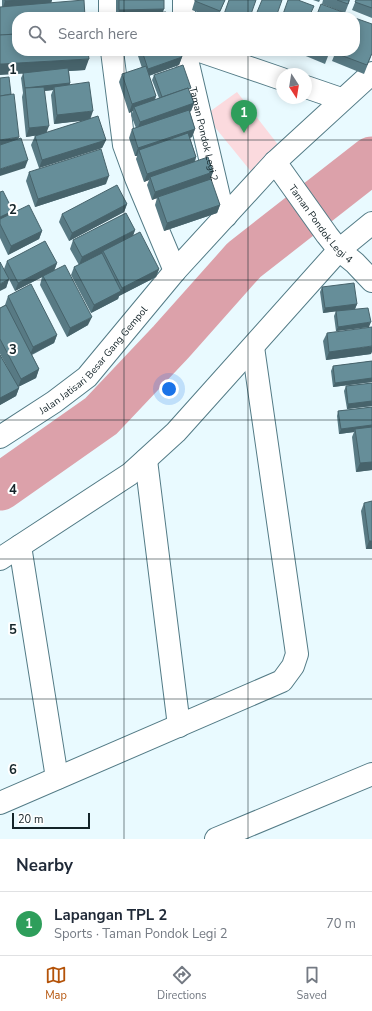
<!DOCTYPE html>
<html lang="en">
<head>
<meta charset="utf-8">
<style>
	:root { --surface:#fff; --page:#f6f6f7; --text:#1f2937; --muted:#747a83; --line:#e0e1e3; --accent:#b45309 }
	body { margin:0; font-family:"Nunito Sans",sans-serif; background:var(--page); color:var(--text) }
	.compass { position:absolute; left:276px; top:68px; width:36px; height:36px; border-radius:50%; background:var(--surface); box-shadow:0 2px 10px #0003; rotate:168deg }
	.scale { position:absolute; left:12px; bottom:10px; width:78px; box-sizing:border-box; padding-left:4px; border:2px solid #142429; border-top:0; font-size:11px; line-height:14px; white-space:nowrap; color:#142429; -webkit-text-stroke:3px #fff; paint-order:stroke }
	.you { position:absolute; left:169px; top:389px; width:14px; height:14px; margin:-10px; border:3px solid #fff; border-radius:50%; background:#1a73e8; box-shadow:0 0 0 6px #1a73e833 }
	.badge { display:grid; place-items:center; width:26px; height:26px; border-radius:50%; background:var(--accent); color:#fff; font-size:13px; font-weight:700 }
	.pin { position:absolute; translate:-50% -33px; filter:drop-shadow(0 1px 2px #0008) }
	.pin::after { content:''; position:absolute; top:21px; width:14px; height:12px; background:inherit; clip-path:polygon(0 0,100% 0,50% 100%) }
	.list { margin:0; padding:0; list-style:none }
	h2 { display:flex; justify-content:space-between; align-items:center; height:52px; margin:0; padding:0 16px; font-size:17px }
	h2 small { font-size:13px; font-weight:400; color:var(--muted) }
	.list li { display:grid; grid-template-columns:26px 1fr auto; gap:12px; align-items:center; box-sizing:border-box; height:64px; padding:0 16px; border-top:1px solid var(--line) }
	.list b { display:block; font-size:15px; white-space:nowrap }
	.list p { margin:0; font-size:13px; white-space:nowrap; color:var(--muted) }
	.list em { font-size:13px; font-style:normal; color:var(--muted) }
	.icon { flex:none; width:22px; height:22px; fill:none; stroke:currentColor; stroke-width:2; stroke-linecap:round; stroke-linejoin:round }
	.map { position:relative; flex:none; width:372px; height:839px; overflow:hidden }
	.search { position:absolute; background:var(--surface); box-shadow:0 2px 10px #0003; left:12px; right:12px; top:12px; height:44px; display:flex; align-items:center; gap:10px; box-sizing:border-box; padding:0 14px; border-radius:16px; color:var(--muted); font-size:15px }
	.sheet { height:116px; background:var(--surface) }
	nav { display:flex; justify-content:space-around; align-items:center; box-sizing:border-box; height:56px; border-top:1px solid var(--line); background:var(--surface); font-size:11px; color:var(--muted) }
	nav a { display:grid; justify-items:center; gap:2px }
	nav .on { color:var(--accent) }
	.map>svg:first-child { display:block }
	.green { fill:#fbdade }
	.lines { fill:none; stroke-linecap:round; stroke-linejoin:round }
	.river { stroke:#dca1aa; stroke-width:47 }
	.street-casing { stroke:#537b86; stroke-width:24 }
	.street { stroke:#fff; stroke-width:22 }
	.wall { fill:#587a84; fill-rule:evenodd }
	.shaded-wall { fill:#47636b }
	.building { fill:#668e99; stroke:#47636b }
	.grid { fill:none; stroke:#142429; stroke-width:1; stroke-opacity:0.55 }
	.labels { text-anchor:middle; stroke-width:4; stroke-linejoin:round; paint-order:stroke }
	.street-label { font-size:10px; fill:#142429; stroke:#fff }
	.grid-label { font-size:13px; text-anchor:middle; font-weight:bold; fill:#142429; stroke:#fff; stroke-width:4; stroke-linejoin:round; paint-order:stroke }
</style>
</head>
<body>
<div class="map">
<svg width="372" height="839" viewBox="0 0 372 839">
	<rect width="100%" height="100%" fill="#e9faff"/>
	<polygon class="green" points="237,92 283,151 253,174 205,115"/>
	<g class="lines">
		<polyline class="river" points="0,487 101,416 171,342 244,260 372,160"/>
		<defs>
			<g id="street">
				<polyline points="110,0 110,17"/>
				<polyline points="184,17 184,0"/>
				<polyline points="112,51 124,145 136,178 175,271"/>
				<path id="s1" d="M185 51 221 205 226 216"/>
				<polyline points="200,51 282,79"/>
				<polyline points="306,87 341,99"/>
				<path id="s2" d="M275 162 327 235 339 250 355 263 372 281"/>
				<path id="s3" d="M0 437 54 402 87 377 175 271 275 162 372 73"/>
				<polyline points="146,460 179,726"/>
				<polyline points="20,546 57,778"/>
				<polyline points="0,559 130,474 176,432 339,250 372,223"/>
				<polyline points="0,803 282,681 293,666 297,654 253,347"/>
				<polyline points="216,839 372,774"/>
			</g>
		</defs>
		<use href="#street" class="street-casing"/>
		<use href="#street" class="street"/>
	</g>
	<g class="wall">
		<path d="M2 0H52L51 3 85 70 69 71 70 83V85L90 118 106 140 102 148 39 168 31 145 35 136 38 135 26 137 22 97 23 93 21 78 23 74 2 7ZM53 90 51 95 54 124 85 120 46 133 45 91Z"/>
		<polygon points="116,0 164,0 163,12 167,17 114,17 116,13"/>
		<polygon points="195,0 225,0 218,17 210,17 192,10"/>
		<polygon points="313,0 320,0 319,2"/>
		<polygon points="323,0 350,0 345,13 322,4"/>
		<polygon points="356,0 372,0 372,18 352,10"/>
		<polygon points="137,51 180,51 182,57 179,65 149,76 156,96 155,100 159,98 152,80 154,75 189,91 194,103 191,111 190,112 195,129 192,137 190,138 196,157 195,162 213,172 210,179 220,205 217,213 164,231 155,205 157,198 152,200 147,185 149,180 144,182 136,159 137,156 135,156 129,138 132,129 136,128 131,115 133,111 129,113 119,82 122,74 142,68 137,53"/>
		<polygon points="302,51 330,51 325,64 301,54"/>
		<polygon points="336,51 372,54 364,74 332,61"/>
		<polygon points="29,172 106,184 35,207 26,181"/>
		<polygon points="0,192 12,213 42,231 39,239 8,255 0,238"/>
		<polygon points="127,204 124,212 69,241 59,222 62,214"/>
		<polygon points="135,230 133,236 159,269 156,277 119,296 118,299 91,313 71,275 74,267 79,265 70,249 73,240"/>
		<polygon points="7,261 57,263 54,271 88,325 67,337 40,285 42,277 15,291 9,279 6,288 4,269"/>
		<polygon points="322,287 357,304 355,309 369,327 336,331 334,316 336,311 323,313 320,292"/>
		<polygon points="8,296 57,335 54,343 32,355 39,369 36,378 18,387 19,388 16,396 0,405 0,355 10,372 0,354 0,308 5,305"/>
		<polygon points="327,333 371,354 326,360 323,341"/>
		<polygon points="372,361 372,382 333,387 331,371 333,366"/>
		<polygon points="372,383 372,406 347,409 344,391 346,386"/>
		<polygon points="372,407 372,470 356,472 352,437 354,432 339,434 337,416 338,411"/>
		<polygon points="364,503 372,549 366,549 361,511"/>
	</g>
	<g class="shaded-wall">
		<polygon points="22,0 52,0 50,6 2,10 5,1"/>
		<polygon points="164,9 161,17 117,17 119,10"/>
		<polygon points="182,57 179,65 145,77 148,69"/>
		<polygon points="89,59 85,70 0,75 0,64"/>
		<polygon points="70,83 68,88 54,87 53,90 25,93 25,88"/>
		<polygon points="156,96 153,104 134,107 133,111 129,113 132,104"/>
		<polygon points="194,103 191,111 137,130 140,122"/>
		<polygon points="93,111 90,120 54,124 57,115"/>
		<polygon points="49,126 46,134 26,137 29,128"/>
		<polygon points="195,129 192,137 140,155 139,150 137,156 135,156 138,148"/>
		<polygon points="19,137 16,146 0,148 0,140"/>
		<polygon points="106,140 102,148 39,168 42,160"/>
		<polygon points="196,157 193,165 150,177 149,180 144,182 147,174"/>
		<polygon points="28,160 25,168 0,176 0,169"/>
		<polygon points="213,172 210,180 158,197 157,198 152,200 155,192"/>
		<polygon points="109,176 106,184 35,207 38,199"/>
		<polygon points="127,204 124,212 69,241 72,233"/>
		<polygon points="220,205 217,213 164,231 167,223"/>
		<polygon points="13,211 11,215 0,221 0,217"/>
		<polygon points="135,230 132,238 103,251 102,254 79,265 82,257"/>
		<polygon points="42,231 39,239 8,255 11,246"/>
		<polygon points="57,263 54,271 15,291 18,283"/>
		<polygon points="159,269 156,277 119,296 118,299 91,313 94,305 120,291 122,288"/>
		<polygon points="9,279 6,288 0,291 0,284"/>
		<polygon points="357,304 355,309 323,313 325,308"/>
		<polygon points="92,317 88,325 67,337 70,328"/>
		<polygon points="371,322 369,327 336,331 338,327"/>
		<polygon points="57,335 54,343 30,355 33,347"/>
		<polygon points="372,346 372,352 371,354 326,360 329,352"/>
		<polygon points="39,369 36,378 18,387 21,379"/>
		<polygon points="372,378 372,382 333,387 335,383"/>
		<polygon points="19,388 16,396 0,405 0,398"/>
		<polygon points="372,401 372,406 347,409 348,404"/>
		<polygon points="372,425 372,429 355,429 354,432 339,434 341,429"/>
		<polygon points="372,462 372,470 356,472 360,463"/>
		<polygon points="369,541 372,541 372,549 366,549"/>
	</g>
	<g class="building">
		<polygon points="5,0 22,0 5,1"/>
		<polygon points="84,0 85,17 17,17 17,34 0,35 0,7"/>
		<polygon points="119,0 164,0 164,9 119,10"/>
		<polygon points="195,0 225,0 220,11 195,1"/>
		<polygon points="229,0 256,0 250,17 223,17"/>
		<polygon points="262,0 282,0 276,17 255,17"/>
		<polygon points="288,0 298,0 314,6 309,17 282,17"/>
		<polygon points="337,0 349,0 348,4"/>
		<polygon points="356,0 372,0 372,8 355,2"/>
		<polygon points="321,4 345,13 343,17 316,17"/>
		<polygon points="166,12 167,17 116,17 116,13"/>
		<polygon points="355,18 372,24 372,53 367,65 335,53 336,51 355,51"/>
		<polygon points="17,34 17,51 88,51 89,59 0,64 0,35"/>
		<polygon points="142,51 180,51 182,57 148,69"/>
		<polygon points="317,51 330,51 328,55"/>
		<polygon points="183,65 191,88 189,89 188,88 162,97 154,75"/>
		<polygon points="146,66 156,96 132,104 122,74"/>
		<polygon points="68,68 70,83 25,88 23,73"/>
		<polygon points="9,77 11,94 0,96 0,78"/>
		<polygon points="89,82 93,111 57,115 54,87"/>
		<polygon points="44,87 49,126 29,128 25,88"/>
		<polygon points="188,88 194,103 140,122 134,107"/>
		<polygon points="14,94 19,137 0,140 0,96"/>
		<polygon points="189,110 195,129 138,148 132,129"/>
		<polygon points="98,116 106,140 42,160 35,136"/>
		<polygon points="188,133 196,157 147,174 139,150"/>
		<polygon points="21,138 28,160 0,169 0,145"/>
		<polygon points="101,149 109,176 38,199 29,172"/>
		<polygon points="208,157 213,172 155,192 150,177"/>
		<polygon points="211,179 220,205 167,223 158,197"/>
		<polygon points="117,185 127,204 72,233 62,214"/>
		<polygon points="3,191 13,211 0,217 0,192"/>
		<polygon points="29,205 42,231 11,246 0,224 0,219"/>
		<polygon points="126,213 135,230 82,257 73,240"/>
		<polygon points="140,232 159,269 122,288 103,251"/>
		<polygon points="45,241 57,263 18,283 7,261"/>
		<polygon points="102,253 121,291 94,305 74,267"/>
		<polygon points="0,262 9,279 0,284"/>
		<polygon points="65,265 92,317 70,328 43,276"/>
		<polygon points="354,283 357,304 325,308 322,287"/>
		<polygon points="31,284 57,335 33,347 8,296"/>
		<polygon points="6,305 39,369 21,379 0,339 0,308"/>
		<polygon points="368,308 371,322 338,327 336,311"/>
		<polygon points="372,327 372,346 329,352 327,333"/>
		<polygon points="0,355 19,388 0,398"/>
		<polygon points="372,361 372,378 335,383 333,366"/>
		<polygon points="372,383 372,401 348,404 346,386"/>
		<polygon points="372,407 372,425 341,429 338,411"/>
		<polygon points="372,427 372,462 360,463 355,429"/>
		<polygon points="372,501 372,541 369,541 364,503"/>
	</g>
	<path class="grid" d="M124 0V17M248 0V17M124 51V839M248 51V839M0 140H372M0 280H372M0 420H372M0 559H372M0 699H372"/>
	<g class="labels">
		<g class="street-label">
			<text dy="4" stroke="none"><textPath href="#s1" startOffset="85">Taman Pondok Legi 2</textPath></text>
			<text dy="4" stroke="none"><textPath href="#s2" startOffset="77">Taman Pondok Legi 4</textPath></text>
			<text dy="4" stroke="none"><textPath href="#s3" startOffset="122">Jalan Jatisari Besar Gang Gempol</textPath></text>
		</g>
	</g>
	<g class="grid-label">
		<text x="13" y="74">1</text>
		<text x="13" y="214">2</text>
		<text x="13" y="354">3</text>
		<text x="13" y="494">4</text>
		<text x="13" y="634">5</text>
		<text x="13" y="774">6</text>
	</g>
</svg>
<svg class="compass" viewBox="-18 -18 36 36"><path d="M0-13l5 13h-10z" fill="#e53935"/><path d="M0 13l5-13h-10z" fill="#747a83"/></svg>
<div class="scale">20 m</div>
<div class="you"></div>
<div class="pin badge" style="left:244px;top:133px;background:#2e9e5b">1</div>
<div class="search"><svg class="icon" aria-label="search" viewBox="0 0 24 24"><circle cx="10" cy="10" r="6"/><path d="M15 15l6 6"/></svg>Search here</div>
</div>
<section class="sheet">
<h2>Nearby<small></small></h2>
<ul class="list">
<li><span class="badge" style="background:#2e9e5b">1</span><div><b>Lapangan TPL 2</b><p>Sports · Taman Pondok Legi 2</p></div><em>70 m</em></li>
</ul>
</section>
<nav>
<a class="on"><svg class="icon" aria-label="map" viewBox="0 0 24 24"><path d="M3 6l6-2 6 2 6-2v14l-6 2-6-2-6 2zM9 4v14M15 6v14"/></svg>Map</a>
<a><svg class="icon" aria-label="directions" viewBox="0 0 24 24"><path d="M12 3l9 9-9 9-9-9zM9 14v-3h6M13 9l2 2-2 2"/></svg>Directions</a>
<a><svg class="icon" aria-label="saved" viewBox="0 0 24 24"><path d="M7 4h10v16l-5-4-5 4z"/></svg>Saved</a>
</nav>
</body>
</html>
